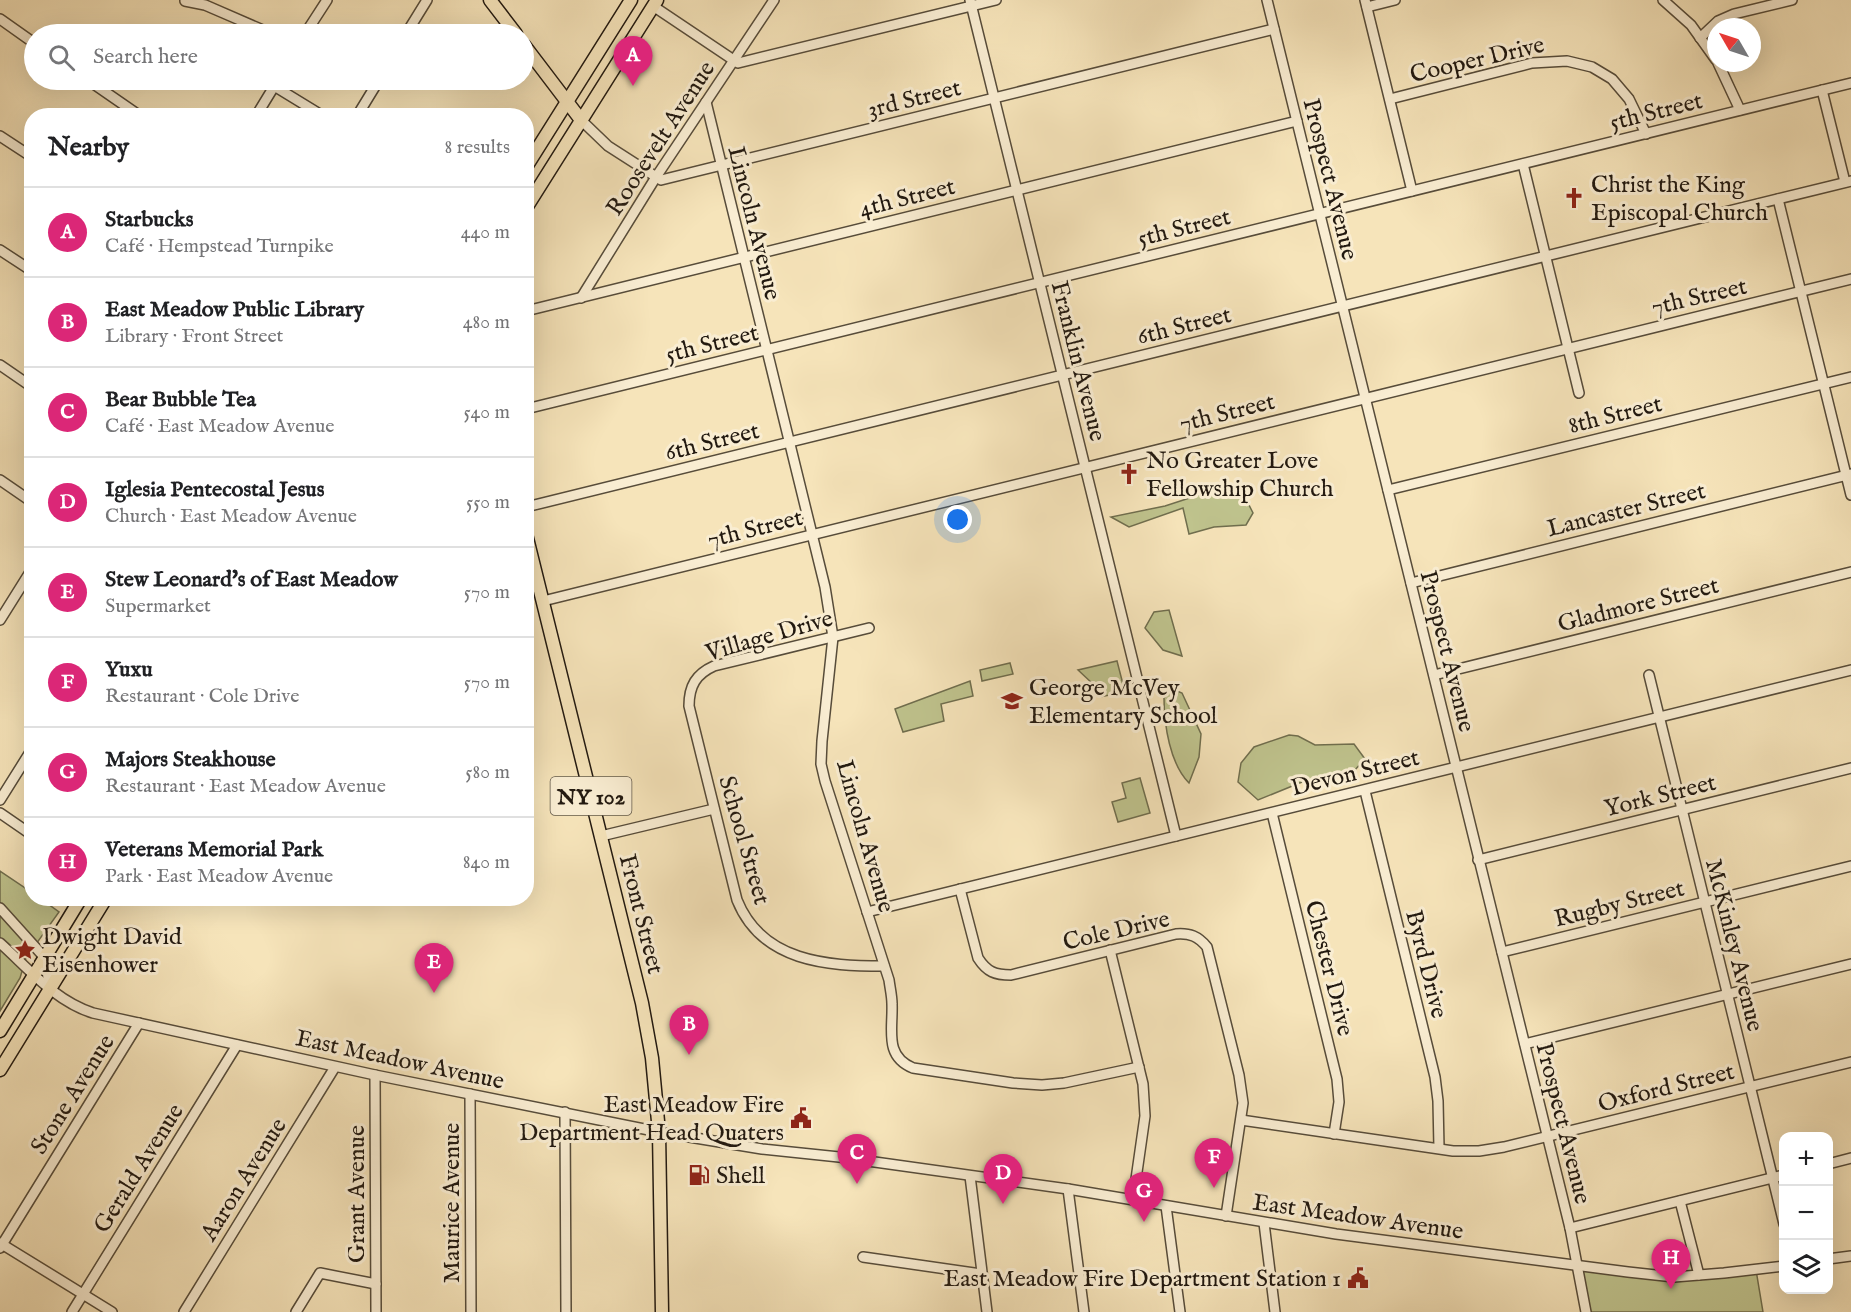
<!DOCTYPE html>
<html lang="en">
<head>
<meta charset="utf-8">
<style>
	:root { --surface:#fff; --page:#f2f2f2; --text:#202124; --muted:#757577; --line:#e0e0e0; --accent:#db2777 }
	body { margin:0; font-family:"IM FELL English",serif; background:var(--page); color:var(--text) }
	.controls { position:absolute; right:18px; bottom:18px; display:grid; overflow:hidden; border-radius:12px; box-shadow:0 6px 24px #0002 }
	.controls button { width:54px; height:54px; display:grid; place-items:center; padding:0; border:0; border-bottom:2px solid var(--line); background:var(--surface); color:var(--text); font:30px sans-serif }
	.compass { position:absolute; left:1707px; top:18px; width:54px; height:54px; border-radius:50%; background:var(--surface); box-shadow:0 6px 24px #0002; rotate:309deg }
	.you { position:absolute; left:958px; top:520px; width:21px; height:21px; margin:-15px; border:4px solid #fff; border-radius:50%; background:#1a73e8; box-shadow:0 0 0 9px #1a73e833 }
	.badge { display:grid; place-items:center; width:39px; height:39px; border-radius:50%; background:var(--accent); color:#fff; font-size:20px; font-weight:700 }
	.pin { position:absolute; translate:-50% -50px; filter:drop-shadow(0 2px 3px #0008) }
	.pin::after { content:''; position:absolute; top:32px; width:21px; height:18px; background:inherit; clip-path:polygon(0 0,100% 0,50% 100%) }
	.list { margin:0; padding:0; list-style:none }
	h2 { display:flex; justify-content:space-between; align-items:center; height:78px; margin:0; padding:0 24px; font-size:26px }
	h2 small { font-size:20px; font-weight:400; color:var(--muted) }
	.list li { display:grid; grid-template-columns:39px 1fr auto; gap:18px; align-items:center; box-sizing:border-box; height:90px; padding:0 24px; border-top:2px solid var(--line) }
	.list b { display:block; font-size:22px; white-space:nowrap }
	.list p { margin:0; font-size:20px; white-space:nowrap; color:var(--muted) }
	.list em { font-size:20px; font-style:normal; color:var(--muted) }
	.icon { flex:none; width:33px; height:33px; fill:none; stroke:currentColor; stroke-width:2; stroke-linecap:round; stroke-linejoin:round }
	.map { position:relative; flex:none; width:1851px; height:1312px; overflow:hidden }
	.search { position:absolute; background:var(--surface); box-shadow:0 6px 24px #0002; left:24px; top:24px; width:510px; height:66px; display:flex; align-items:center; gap:15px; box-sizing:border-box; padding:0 21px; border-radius:33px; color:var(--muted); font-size:22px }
	.panel { position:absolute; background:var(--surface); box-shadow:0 6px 24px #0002; left:24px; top:108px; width:510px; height:798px; border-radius:24px }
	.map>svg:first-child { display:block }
	.green { fill:#bfc38d; stroke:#706e4e; stroke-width:1.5 }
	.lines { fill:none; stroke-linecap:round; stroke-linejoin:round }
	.minor-casing { stroke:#574c3a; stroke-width:12 }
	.major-casing { stroke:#221910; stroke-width:15 }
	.minor { stroke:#f9edd2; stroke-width:9 }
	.major { stroke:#f6e4ba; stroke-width:12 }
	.labels { text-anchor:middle; stroke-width:6; stroke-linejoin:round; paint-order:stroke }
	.shield { fill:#f9edd2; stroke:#62594a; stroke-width:1.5 }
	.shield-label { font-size:22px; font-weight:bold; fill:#221910 }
	.street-label { font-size:24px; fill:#221910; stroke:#f9edd2 }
	.poi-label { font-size:24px; fill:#221910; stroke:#f9edd2; text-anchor:start }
</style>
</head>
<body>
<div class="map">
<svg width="1851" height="1312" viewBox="0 0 1851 1312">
	<rect width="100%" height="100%" fill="#f6e4ba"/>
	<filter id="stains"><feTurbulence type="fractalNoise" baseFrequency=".00333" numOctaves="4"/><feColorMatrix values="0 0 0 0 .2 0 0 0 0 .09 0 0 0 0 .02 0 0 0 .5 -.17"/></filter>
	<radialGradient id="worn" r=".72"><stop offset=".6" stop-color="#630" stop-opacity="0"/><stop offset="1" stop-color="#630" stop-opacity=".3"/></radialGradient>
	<g class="green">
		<polygon points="1226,489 1244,495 1253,513 1246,525 1214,527 1189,534 1183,508 1129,527 1111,517 1165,506 1214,490"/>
		<polygon points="1169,610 1182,656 1163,650 1145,628 1154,612"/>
		<polygon points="1117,661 1125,692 1100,697 1094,685 1078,670"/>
		<polygon points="1010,663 1013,674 982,681 980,670"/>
		<polygon points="970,681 973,696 941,704 944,721 903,732 895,709"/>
		<path d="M1172 689 1182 693 1201 734 1199 757 1189 783C1170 764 1164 725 1164 698Z"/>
		<polygon points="1289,735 1298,736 1315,745 1354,744 1365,759 1353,772 1307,780 1258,800 1238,782 1241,763 1254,747"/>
		<polygon points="1140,778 1150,813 1118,822 1112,802 1126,798 1122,783"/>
		<polygon points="0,871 31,892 32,898 41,899 59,912 26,958 20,978 0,1011"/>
		<polygon points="1579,1266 1674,1277 1756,1270 1763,1312 1586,1312"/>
	</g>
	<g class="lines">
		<defs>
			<g id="minor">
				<polyline points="970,0 1176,836"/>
				<polyline points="1267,0 1570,1228 1586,1312"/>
				<polyline points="1365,0 1412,191"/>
				<polyline points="1663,0 1691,25 1716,60"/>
				<polyline points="185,1 205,5 272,34"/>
				<polyline points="653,6 738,63 996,0"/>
				<polyline points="1367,7 1395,0"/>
				<polyline points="0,19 34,43"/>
				<polyline points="305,34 327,0"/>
				<polyline points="406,34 427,0"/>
				<polyline points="1700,38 1718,21 1734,14 1792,0"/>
				<polyline points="1718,63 1740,110"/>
				<polyline points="88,80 140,116"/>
				<polyline points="274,86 323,116"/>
				<polyline points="1822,90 1845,182"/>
				<polyline points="1390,99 1532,63 1567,61 1592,67 1612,79 1629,99 1646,134"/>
				<path d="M706 102 825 587 833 637 822 741 821 764 825 781 889 980C890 988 892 996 892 1004 893 1030 884 1056 913 1068L1013 1083 1042 1085 1064 1083 1139 1067"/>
				<polyline points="256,116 278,80"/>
				<polyline points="357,116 379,80"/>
				<polyline points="581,120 608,146 661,180 1274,29"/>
				<polyline points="0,136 32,157"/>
				<polyline points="1523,164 1579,393"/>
				<polyline points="1778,199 1851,495"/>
				<polyline points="0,250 32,271"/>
				<polyline points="581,298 656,177 774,0"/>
				<polyline points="526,311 1297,121"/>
				<polyline points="0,365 32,387"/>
				<polyline points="526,409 1851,83"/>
				<polyline points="0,480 32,502"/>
				<polyline points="1388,490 1851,377"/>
				<polyline points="526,507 1851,181"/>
				<polyline points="1411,583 1851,474"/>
				<polyline points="543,601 1851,279"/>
				<polyline points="0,620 32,569"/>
				<path d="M869 628 714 666C696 674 689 686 689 706L737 900C762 962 827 966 884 966"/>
				<polyline points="1434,675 1851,572"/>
				<polyline points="1649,675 1784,1224"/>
				<polyline points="1365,791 1435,1077 1438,1101 1439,1148"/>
				<polyline points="0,800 32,749"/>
				<polyline points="0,813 32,835"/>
				<polyline points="1272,813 1337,1079 1339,1102 1334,1134"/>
				<polyline points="601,836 714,809"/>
				<polyline points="1478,860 1851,768"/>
				<path d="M960 889 978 958C987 972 995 975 1011 975L1176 934C1190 933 1198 936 1207 947L1239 1075 1243 1103 1226 1216"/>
				<polyline points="0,908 45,958 50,990"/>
				<polyline points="867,912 1851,670"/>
				<path d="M0 943C29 969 55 1001 93 1013L375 1075 659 1132 762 1149 839 1157 1068 1189 1336 1234 1628 1272 1674 1277 1724 1273 1784 1266"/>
				<polyline points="1110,950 1143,1084 1145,1116 1133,1200"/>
				<polyline points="1502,952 1851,866"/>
				<polyline points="1525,1044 1851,964"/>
				<polyline points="375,1075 376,1312"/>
				<polyline points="470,1094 471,1312"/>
				<polyline points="565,1112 566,1312"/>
				<polyline points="1241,1120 1453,1151 1479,1151 1504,1147 1851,1062"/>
				<polyline points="1828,1164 1851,1158"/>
				<polyline points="970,1176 987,1312"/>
				<polyline points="1068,1189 1084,1312"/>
				<polyline points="1680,1201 1699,1275"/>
				<polyline points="1166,1206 1180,1312"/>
				<polyline points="1264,1223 1275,1312"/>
				<polyline points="1570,1228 1784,1175"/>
				<polyline points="0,1243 112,1312"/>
				<polyline points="0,1248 139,1023"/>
				<polyline points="863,1257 981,1274"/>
				<polyline points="1828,1259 1851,1256"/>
				<polyline points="72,1312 237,1045"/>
				<polyline points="184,1312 335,1067"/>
				<polyline points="296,1312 320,1273 376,1284"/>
			</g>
			<g id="major">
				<polyline points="490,0 516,34"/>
				<polyline points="524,45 581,120"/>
				<polyline points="526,167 631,0"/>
				<polyline points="526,208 657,0"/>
				<polyline points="526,534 642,1003 652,1058 659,1132 662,1312"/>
				<polyline points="0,1031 81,898"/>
				<polyline points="0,1070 106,898"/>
			</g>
		</defs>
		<use href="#minor" class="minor-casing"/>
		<use href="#major" class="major-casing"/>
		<use href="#minor" class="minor"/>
		<use href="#major" class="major"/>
	</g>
	<defs>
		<symbol id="church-bare" viewBox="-9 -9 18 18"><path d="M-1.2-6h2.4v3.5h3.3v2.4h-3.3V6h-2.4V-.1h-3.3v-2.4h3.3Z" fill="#8f2418" stroke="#f9edd2" stroke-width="2.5" paint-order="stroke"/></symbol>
		<symbol id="school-bare" viewBox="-9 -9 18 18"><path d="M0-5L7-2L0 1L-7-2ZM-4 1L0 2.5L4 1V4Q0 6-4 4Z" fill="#8f2418" stroke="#f9edd2" stroke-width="2.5" paint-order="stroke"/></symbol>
		<symbol id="sight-bare" viewBox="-9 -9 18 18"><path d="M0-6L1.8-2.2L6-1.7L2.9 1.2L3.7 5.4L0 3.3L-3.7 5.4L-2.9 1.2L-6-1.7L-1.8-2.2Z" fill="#8f2418" stroke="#f9edd2" stroke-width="2.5" paint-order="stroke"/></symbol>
		<symbol id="civic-bare" viewBox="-9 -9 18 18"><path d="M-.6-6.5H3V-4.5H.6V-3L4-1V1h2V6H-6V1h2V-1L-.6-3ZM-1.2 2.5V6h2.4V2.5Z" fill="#8f2418" stroke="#f9edd2" stroke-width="2.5" paint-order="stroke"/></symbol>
		<symbol id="fuel-bare" viewBox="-9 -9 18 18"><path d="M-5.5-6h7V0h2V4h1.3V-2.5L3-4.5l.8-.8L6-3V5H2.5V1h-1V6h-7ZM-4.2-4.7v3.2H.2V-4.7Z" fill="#8f2418" stroke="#f9edd2" stroke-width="2.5" paint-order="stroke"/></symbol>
	</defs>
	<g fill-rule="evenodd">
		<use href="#church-bare" x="1559" y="183" width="30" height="30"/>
		<use href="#church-bare" x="1114" y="459" width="30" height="30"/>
		<use href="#school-bare" x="997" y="686" width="30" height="30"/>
		<use href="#sight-bare" x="10" y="935" width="30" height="30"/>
		<use href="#civic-bare" x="786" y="1103" width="30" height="30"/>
		<use href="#fuel-bare" x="684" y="1160" width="30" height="30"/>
		<use href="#civic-bare" x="1343" y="1263" width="30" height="30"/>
	</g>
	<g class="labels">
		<rect class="shield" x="550.5" y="777" width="81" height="38" rx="4.5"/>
		<g class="shield-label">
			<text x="591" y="804">NY 102</text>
		</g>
		<g class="street-label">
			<text transform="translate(1477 59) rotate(-13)" y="8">Cooper Drive</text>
			<text transform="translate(914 98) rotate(-14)" y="8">3rd Street</text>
			<text transform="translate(1656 111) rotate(-14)" y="8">5th Street</text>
			<text transform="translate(660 138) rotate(-57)" y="8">Roosevelt Avenue</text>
			<text transform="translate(1331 179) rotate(76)" y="8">Prospect Avenue</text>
			<text transform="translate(907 197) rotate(-14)" y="8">4th Street</text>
			<text transform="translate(755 223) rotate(76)" y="8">Lincoln Avenue</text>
			<text transform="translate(1184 227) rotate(-14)" y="8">5th Street</text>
			<text transform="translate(1699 296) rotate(-13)" y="8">7th Street</text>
			<text transform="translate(1184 325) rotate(-14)" y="8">6th Street</text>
			<text transform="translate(712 343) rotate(-14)" y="8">5th Street</text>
			<text transform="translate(1079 361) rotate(76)" y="8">Franklin Avenue</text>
			<text transform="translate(1227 412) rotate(-14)" y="8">7th Street</text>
			<text transform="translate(1615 414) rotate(-14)" y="8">8th Street</text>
			<text transform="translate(712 441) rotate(-14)" y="8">6th Street</text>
			<text transform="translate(1626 509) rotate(-14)" y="8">Lancaster Street</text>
			<text transform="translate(755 528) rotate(-14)" y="8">7th Street</text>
			<text transform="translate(1638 604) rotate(-14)" y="8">Gladmore Street</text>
			<text transform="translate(769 635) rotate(-16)" y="8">Village Drive</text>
			<text transform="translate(1448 651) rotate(76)" y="8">Prospect Avenue</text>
			<text transform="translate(1355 772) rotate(-14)" y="8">Devon Street</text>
			<text transform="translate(1660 795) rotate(-14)" y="8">York Street</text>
			<text transform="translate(866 836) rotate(74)" y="8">Lincoln Avenue</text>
			<text transform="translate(745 840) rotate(74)" y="8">School Street</text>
			<text transform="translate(1619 903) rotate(-14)" y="8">Rugby Street</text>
			<text transform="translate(642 914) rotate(76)" y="8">Front Street</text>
			<text transform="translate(1116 930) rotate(-13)" y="8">Cole Drive</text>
			<text transform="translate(1735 945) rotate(76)" y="8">McKinley Avenue</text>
			<text transform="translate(1427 964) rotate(76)" y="8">Byrd Drive</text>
			<text transform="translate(1330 968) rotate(76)" y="8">Chester Drive</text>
			<text transform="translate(400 1059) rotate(12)" y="8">East Meadow Avenue</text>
			<text transform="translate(1666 1087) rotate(-14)" y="8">Oxford Street</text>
			<text transform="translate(72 1094) rotate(-58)" y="8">Stone Avenue</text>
			<text transform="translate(1564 1123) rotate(76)" y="8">Prospect Avenue</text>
			<text transform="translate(138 1168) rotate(-58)" y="8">Gerald Avenue</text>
			<text transform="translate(243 1179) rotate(-58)" y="8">Aaron Avenue</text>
			<text transform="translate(356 1194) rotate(-90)" y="8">Grant Avenue</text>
			<text transform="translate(451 1203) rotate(-90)" y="8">Maurice Avenue</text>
			<text transform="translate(1358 1216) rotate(8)" y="8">East Meadow Avenue</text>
		</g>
		<g class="poi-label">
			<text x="1591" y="192">Christ the King<tspan x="1591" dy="28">Episcopal Church</tspan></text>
			<text x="1146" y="468">No Greater Love<tspan x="1146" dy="28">Fellowship Church</tspan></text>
			<text x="1029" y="695">George McVey<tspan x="1029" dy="28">Elementary School</tspan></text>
			<text x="42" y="944">Dwight David<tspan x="42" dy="28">Eisenhower</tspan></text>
			<text x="784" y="1112" text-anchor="end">East Meadow Fire<tspan x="784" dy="28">Department Head Quaters</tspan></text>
			<text x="716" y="1183">Shell</text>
			<text x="1341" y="1286" text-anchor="end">East Meadow Fire Department Station 1</text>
		</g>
	</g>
	<rect width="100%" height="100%" filter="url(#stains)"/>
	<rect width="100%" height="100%" fill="url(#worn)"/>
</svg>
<div class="controls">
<button>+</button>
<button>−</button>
<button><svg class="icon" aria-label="layers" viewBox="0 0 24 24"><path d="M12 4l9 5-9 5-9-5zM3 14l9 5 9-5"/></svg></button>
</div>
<svg class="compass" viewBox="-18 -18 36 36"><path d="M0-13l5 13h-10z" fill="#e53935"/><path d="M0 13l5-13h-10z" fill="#757577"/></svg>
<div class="you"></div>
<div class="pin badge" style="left:633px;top:86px">A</div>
<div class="pin badge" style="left:689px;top:1055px">B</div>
<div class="pin badge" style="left:857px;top:1184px">C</div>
<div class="pin badge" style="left:1003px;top:1204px">D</div>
<div class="pin badge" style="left:434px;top:993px">E</div>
<div class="pin badge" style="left:1214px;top:1188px">F</div>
<div class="pin badge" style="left:1144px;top:1222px">G</div>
<div class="pin badge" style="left:1671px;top:1289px">H</div>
<div class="search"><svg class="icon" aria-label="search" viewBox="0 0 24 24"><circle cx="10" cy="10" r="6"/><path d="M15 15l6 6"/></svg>Search here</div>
<section class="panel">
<h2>Nearby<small>8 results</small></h2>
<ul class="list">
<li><span class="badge">A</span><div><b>Starbucks</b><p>Café · Hempstead Turnpike</p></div><em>440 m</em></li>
<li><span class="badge">B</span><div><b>East Meadow Public Library</b><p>Library · Front Street</p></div><em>480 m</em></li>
<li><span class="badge">C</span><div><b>Bear Bubble Tea</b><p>Café · East Meadow Avenue</p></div><em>540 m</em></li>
<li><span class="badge">D</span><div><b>Iglesia Pentecostal Jesus</b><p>Church · East Meadow Avenue</p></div><em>550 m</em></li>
<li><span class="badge">E</span><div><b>Stew Leonard's of East Meadow</b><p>Supermarket</p></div><em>570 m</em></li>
<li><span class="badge">F</span><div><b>Yuxu</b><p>Restaurant · Cole Drive</p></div><em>570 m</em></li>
<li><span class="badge">G</span><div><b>Majors Steakhouse</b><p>Restaurant · East Meadow Avenue</p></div><em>580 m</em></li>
<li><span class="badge">H</span><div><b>Veterans Memorial Park</b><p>Park · East Meadow Avenue</p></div><em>840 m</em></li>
</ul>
</section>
</div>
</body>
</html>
